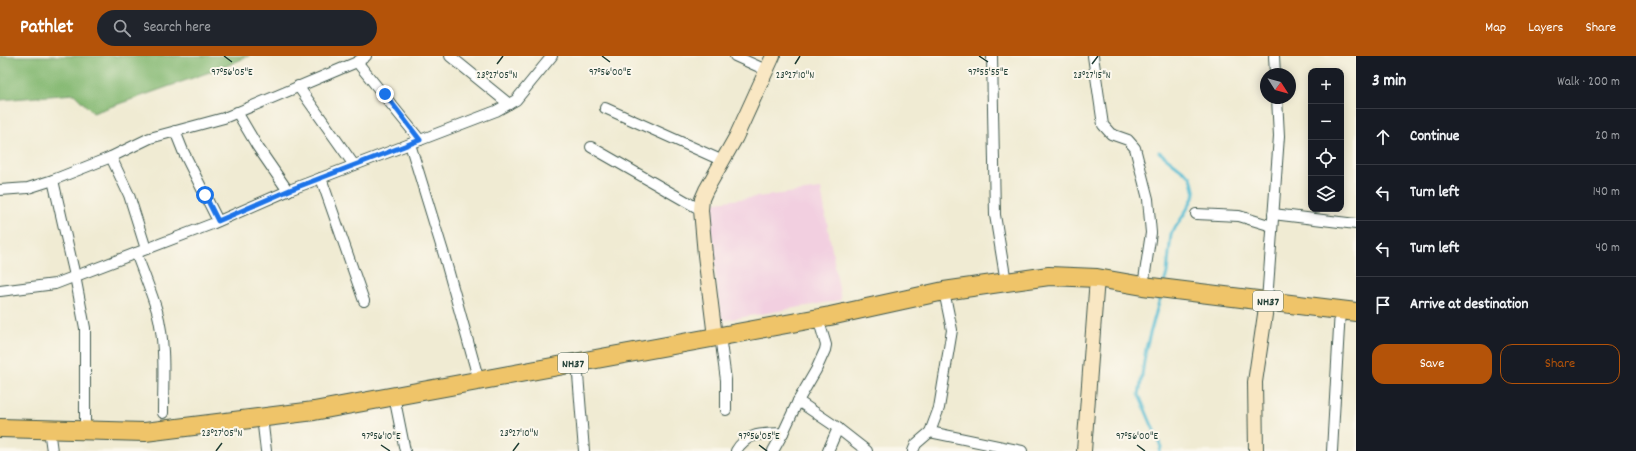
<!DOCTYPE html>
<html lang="en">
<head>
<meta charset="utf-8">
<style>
	:root { --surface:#171b24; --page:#20242c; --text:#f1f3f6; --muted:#9ea1a6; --line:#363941; --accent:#b45309 }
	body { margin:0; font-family:Dekko,sans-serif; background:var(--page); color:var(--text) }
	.controls { position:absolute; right:12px; top:12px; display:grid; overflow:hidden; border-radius:8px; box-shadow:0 2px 10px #0003 }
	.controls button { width:36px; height:36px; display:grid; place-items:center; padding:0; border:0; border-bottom:1px solid var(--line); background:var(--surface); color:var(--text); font:20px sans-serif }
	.compass { position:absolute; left:1260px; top:12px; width:36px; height:36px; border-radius:50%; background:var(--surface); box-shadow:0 2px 10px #0003; rotate:126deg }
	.stop { position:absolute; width:12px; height:12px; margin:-9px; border:3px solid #1a73e8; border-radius:50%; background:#fff }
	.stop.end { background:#1a73e8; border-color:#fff; box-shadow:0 1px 4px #0008 }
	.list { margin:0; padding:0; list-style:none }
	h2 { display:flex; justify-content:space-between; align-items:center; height:52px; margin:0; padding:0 16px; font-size:17px }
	h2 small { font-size:13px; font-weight:400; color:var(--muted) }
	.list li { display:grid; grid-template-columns:26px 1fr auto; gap:12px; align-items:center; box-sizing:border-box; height:56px; padding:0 16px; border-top:1px solid var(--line) }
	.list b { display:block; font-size:15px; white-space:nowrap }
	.list em { font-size:13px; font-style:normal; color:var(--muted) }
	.actions { display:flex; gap:8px; padding:12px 16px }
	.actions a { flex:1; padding:9px 0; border:1px solid var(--accent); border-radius:12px; text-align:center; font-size:14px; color:var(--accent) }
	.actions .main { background:var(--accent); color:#fff }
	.icon { flex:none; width:22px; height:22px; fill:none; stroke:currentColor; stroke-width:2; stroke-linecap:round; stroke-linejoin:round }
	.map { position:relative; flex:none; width:1356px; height:395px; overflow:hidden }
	header { display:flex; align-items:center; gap:24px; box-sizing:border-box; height:56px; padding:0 20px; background:var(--accent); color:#fff }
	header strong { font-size:19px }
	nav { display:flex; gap:22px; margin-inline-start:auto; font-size:14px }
	.search { width:280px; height:36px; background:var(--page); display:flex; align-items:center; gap:10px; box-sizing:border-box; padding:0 14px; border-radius:22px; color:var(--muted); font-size:15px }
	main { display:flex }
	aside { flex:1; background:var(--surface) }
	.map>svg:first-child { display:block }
	.built { fill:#f2cfe0 }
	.forest { fill:#87ba75; stroke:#537c54 }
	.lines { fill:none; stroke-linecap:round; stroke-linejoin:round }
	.stream { stroke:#55bcd2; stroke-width:3 }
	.street-casing { stroke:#3e574c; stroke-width:12 }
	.secondary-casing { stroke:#3e574c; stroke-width:16 }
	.highway-casing { stroke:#3e574c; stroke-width:20 }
	.street { stroke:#fff; stroke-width:10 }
	.secondary { stroke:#f9e7c3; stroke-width:14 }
	.highway { stroke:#efc469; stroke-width:18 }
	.route { stroke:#1a73e8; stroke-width:5 }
	.ticks { fill:none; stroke:#1f3d34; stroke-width:1.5 }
	.labels { text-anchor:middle; stroke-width:4; stroke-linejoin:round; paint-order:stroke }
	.shield { fill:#fbf7ec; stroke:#61756b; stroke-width:1 }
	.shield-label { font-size:12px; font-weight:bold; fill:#1f3d34 }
	.ticks-label { font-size:10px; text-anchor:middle; fill:#1f3d34; stroke:#fbf7ec; stroke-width:4; stroke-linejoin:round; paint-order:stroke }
</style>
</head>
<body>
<header>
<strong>Pathlet</strong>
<div class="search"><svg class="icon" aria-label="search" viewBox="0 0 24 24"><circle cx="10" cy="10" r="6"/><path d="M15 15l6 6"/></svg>Search here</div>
<nav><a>Map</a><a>Layers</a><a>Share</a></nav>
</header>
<main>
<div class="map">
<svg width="1356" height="395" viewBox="0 0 1356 395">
	<rect width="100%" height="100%" fill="#fbf7ec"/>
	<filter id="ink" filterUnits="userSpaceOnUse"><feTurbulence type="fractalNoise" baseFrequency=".025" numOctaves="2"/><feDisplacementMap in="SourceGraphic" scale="8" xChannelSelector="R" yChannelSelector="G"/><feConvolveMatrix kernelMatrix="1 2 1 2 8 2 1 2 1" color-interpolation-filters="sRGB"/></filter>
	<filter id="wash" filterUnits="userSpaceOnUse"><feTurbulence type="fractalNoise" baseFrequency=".012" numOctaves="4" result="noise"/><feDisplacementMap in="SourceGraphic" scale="16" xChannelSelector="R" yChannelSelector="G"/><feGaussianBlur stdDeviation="0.9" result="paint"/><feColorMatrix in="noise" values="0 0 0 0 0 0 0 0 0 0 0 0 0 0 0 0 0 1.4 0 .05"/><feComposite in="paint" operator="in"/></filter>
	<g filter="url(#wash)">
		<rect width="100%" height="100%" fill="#f0ebd3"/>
		<polygon class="built" points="821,133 841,244 721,265 708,147"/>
		<polygon class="forest" points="0,0 249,0 224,11 93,57 74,38 0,44"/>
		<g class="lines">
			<g class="stream">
				<polyline points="1159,96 1191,121 1195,138 1185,157 1171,178 1167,217 1164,228"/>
				<polyline points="1160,395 1161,391 1139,339 1146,292 1161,239"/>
			</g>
		</g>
	</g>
	<g filter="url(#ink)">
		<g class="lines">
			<defs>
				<g id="street">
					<polyline points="450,0 509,48"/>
					<polyline points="735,0 766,14"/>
					<polyline points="992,0 995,159 1006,226"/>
					<polyline points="1093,0 1103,69 1111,78 1128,84 1135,92 1148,143 1151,177 1143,230"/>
					<polyline points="1274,0 1275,18"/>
					<polyline points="357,6 420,84"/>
					<polyline points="298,30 354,109"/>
					<polyline points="605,52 723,105"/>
					<polyline points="237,56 257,90 288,135"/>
					<polyline points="175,75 183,95 218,165"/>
					<polyline points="410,88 444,199 479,325"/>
					<polyline points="591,91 701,154"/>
					<polyline points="111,101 129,139 146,193"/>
					<polyline points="321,122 364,245"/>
					<polyline points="53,124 75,220 85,272 85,374"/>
					<polyline points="0,134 28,132 53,124 111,101 150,82 224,62 357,6 366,0"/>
					<polyline points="1196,158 1239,160 1272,170"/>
					<polyline points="1273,158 1356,168"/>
					<path d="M136 197C143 216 151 235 157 255 166 288 163 324 163 357"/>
					<polyline points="0,235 55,228 212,168 292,133 496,55 516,44 552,0"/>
					<polyline points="1267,245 1279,80 1277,42"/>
					<polyline points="720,280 726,324 726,354"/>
					<polyline points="577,306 584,395"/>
					<polyline points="394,340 405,395"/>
					<polyline points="798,345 835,370 867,395"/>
					<polyline points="262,361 266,395"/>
					<polyline points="49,373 52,395"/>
					<polyline points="930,376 1022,395"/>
					<path d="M736 395C747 376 763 378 783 377L798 345 816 314 825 294 826 289 818 262"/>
					<polyline points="773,395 783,377"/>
					<polyline points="828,395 838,372"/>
					<polyline points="913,395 916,388 930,376 939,352 952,274 944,235"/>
					<polyline points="1332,395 1340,254"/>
				</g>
				<g id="secondary">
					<polyline points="715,281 705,199 701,154 702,143 706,134 736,81 773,0"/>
					<polyline points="1084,395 1097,222"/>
					<polyline points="1256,395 1255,326 1267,245"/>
				</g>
				<polyline id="highway" points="0,372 145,376 314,355 830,260 944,235 1049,220 1097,222 1143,230 1356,256"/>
			</defs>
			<use href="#street" class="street-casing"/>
			<use href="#secondary" class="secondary-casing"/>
			<use href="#highway" class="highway-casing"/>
			<use href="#street" class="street"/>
			<use href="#secondary" class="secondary"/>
			<use href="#highway" class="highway"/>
		</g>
	</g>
	<g class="lines" filter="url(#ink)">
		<polyline class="route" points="205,139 218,165 292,133 420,84 385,38"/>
	</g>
	<path class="ticks" d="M224 0 232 6M602 0 610 6M979 0 988 6M497 8 503 0M795 8 800 0M1092 8 1098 0M381 389 390 395M759 389 767 395M1137 389 1145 395M216 395 222 387M513 395 519 387"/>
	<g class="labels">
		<g class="shield">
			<rect x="1253" y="235" width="30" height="20" rx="3"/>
			<rect x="558" y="297" width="30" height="20" rx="3"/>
		</g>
		<g class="shield-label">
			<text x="1268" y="249">NH37</text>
			<text x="573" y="311">NH37</text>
		</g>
	</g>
	<g class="ticks-label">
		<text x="232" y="19">97°56'05"E</text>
		<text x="988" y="19">97°55'55"E</text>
		<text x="610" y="19">97°56'00"E</text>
		<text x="497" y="22">23°27'05"N</text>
		<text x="795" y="22">23°27'10"N</text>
		<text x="1092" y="22">23°27'15"N</text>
		<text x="222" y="380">23°27'05"N</text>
		<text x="519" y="380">23°27'10"N</text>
		<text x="381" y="383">97°56'10"E</text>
		<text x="759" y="383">97°56'05"E</text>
		<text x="1137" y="383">97°56'00"E</text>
	</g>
</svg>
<div class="controls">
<button>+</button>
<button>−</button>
<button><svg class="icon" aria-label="locate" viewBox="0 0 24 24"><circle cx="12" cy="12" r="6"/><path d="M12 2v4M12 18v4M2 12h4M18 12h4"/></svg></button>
<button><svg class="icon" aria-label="layers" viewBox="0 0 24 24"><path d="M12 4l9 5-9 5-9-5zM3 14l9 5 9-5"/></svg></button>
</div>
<svg class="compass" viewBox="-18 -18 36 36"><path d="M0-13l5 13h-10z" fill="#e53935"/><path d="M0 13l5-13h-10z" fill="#9ea1a6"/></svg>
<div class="stop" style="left:205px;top:139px"></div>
<div class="stop end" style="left:385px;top:38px"></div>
</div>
<aside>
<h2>3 min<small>Walk · 200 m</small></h2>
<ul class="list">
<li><svg class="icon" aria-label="ahead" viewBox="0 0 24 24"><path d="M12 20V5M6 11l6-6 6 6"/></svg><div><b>Continue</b></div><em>20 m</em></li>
<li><svg class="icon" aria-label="left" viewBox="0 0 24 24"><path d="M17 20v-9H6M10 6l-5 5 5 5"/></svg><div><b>Turn left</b></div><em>140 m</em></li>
<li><svg class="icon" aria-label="left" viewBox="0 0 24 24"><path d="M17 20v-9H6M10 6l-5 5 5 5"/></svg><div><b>Turn left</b></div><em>40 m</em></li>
<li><svg class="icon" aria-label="arrive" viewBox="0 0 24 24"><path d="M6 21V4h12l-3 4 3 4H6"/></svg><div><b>Arrive at destination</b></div></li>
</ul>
<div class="actions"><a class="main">Save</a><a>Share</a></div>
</aside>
</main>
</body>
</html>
